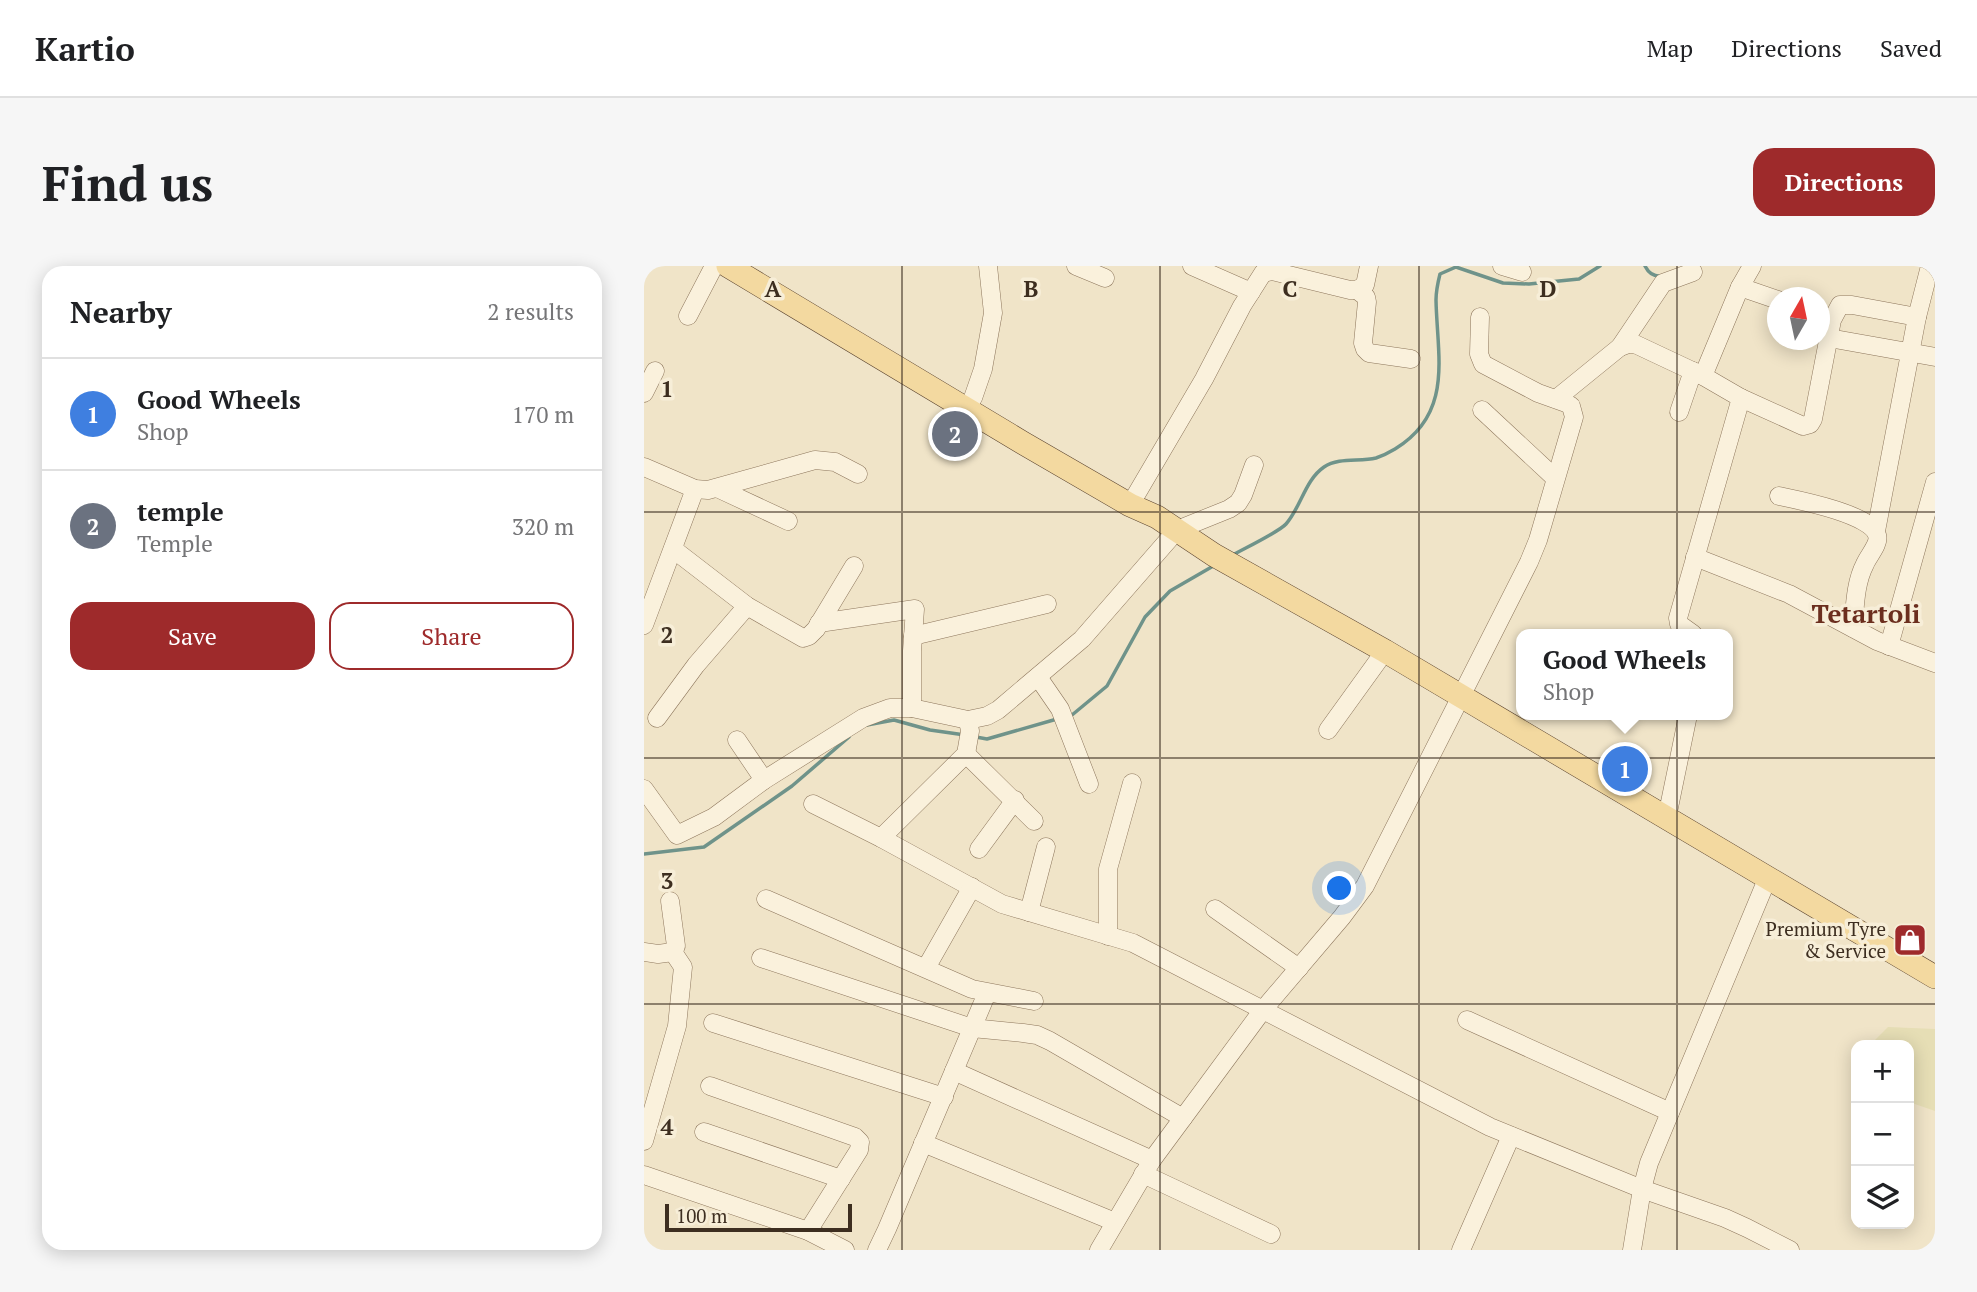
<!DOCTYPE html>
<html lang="en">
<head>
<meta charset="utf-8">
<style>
	:root { --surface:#fff; --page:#f6f6f6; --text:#202124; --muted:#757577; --line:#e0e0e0; --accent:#9e2a2b }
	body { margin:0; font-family:"PT Serif",serif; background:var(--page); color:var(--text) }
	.controls { position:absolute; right:21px; bottom:21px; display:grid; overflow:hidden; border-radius:14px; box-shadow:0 4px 18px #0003 }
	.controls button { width:63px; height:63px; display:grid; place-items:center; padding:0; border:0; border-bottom:2px solid var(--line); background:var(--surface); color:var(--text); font:35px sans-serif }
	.compass { position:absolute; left:1123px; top:21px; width:63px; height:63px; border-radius:50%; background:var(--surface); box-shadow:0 4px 18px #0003; rotate:9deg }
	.scale { position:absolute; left:21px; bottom:18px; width:187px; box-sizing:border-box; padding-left:7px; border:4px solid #3d2e20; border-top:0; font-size:19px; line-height:24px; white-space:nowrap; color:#3d2e20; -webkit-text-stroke:5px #f7eed8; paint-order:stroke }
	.you { position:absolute; left:696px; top:623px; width:24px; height:24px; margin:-18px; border:5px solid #fff; border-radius:50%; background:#1a73e8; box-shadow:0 0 0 10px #1a73e833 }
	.badge { display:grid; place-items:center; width:46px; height:46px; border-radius:50%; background:var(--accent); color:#fff; font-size:23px; font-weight:700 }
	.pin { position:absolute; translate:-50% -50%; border:4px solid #fff; box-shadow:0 2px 7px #0006 }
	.popup { position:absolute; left:872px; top:363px; width:217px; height:91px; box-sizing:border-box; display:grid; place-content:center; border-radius:14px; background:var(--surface); filter:drop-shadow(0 2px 5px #0005); font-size:23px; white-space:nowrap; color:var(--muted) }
	.popup b { font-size:26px; color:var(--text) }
	.popup::after { content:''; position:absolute; left:50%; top:100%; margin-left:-14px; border:14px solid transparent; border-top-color:var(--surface) }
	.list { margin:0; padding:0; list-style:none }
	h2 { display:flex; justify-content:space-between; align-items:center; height:91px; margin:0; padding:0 28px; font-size:30px }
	h2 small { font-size:23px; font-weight:400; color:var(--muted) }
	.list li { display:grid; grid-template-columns:46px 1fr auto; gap:21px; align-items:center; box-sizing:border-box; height:112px; padding:0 28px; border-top:2px solid var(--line) }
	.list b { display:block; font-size:26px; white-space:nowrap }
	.list p { margin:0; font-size:23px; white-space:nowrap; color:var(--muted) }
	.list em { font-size:23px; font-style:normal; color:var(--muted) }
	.actions { display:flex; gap:14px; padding:21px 28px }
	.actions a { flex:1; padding:16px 0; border:2px solid var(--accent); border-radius:21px; text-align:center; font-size:24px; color:var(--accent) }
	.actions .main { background:var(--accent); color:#fff }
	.icon { flex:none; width:38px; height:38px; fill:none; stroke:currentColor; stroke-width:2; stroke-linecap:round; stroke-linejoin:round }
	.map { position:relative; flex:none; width:1291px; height:984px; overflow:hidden; border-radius:21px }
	header { display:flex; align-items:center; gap:42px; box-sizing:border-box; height:98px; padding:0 35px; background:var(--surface); border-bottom:2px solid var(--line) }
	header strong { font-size:33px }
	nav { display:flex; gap:38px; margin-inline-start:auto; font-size:24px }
	.intro { display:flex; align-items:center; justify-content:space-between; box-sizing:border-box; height:168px; padding:0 42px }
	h1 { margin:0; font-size:49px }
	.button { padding:18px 32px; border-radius:21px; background:var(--accent); color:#fff; font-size:24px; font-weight:700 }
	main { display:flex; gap:42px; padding:0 42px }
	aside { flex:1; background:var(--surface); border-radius:21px; box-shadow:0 4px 18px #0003 }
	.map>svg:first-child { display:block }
	.farmland { fill:#e6deb5 }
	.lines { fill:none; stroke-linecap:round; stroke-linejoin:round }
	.stream { stroke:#6f938a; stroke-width:3.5 }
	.minor-casing { stroke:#8d765c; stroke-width:19 }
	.major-casing { stroke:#5b4430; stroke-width:24 }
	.minor { stroke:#faf1dc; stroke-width:18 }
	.major { stroke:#f3d9a0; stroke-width:23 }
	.grid { fill:none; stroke:#3d2e20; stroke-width:2; stroke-opacity:0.55 }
	.labels { text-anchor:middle; stroke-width:7; stroke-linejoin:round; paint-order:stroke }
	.poi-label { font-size:19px; fill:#3d2e20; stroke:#f7eed8; text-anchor:end }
	.district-label { font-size:26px; font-weight:bold; fill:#6b2e1e; stroke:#f7eed8 }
	.grid-label { font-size:23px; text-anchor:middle; font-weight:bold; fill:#3d2e20; stroke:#f7eed8; stroke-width:7; stroke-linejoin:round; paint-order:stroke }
</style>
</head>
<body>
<header>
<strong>Kartio</strong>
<nav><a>Map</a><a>Directions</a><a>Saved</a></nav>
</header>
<div class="intro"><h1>Find us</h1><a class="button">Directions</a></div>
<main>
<aside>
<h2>Nearby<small>2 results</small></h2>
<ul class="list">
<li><span class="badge" style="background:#3f7fe0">1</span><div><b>Good Wheels</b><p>Shop</p></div><em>170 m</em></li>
<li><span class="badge" style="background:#6b7280">2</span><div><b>temple</b><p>Temple</p></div><em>320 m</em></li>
</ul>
<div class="actions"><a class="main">Save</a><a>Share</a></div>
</aside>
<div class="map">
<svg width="1291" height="984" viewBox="0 0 1291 984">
	<rect width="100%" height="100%" fill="#f0e4c8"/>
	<polygon class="farmland" points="1244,761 1291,763 1291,845 1265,836 1265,779 1226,779"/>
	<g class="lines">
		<g class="stream">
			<path d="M1001 0C1005 8 1010 11 1018 10"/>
			<path d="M587 290C599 283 635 266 642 258 657 241 661 214 680 201 695 191 715 196 732 192 738 190 746 186 751 183 810 147 793 90 792 34 792 25 794 16 796 8L812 1 859 17 885 18 935 13 956 0"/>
			<polyline points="424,450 428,449 463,420 501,351 526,325 571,299"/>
			<polyline points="223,459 250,454 286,464 321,469"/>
			<polyline points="332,471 343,473 413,453"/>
			<polyline points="0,588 60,581 148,520 205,471"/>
		</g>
		<defs>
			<g id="minor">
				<polyline points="432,0 461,12"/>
				<polyline points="548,0 607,26"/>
				<polyline points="858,0 878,6"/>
				<polyline points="1096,21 1134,34"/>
				<polyline points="713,24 722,31 723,36 719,77 721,83 725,87 767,93"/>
				<polyline points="44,50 70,0"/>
				<polyline points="1273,51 1286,0"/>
				<polyline points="1185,72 1291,91"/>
				<polyline points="976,81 1019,17 1049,6"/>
				<polyline points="1059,110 1096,21 1108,0"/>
				<polyline points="0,127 11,105"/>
				<polyline points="329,132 339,103 349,47 344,0"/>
				<polyline points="1097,132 1159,160 1166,158 1169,153 1188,54 1196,39 1208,39 1273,51 1232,265"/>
				<polyline points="912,133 976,81 984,78 991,78 1059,110 1097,132 1034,352 1035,358 1049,368"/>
				<polyline points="838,144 911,212"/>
				<polyline points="1035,146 1049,105"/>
				<polyline points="0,201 51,223 64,224 171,194 191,196 214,208"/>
				<polyline points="73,222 144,255"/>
				<path d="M1135 230C1154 234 1227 248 1233 269 1236 278 1224 290 1221 298 1211 317 1211 341 1209 362"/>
				<polyline points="486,239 560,113 598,40 619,7 628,5 706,24 713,24 721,19 725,0"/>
				<polyline points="29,283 103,340 159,372 165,370 172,363 210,300"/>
				<polyline points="1051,291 1145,328 1233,375 1291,397"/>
				<polyline points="175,357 271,343 268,385 268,442"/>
				<polyline points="0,359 51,223"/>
				<polyline points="269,370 403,338"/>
				<polyline points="1245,380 1291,216"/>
				<polyline points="394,411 416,443 445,518"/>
				<polyline points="13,452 52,399 103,340"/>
				<polyline points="684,464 741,385"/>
				<polyline points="93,474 120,514"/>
				<polyline points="322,488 390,555"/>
				<polyline points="0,523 33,569 70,551 120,514 219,452 246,442 268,442 324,454 343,450 354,444 438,373 533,264 585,243 594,237 599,229 610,199"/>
				<polyline points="169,538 237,572 358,638 489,677 846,861 998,923 1081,952 1103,962 1146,984"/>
				<polyline points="1023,551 1044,449"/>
				<polyline points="237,572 322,488 326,465 324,454"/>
				<polyline points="335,583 371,534"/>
				<polyline points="122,633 328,723 390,735"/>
				<polyline points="26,635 32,680 29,686"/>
				<polyline points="571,643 655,702"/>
				<polyline points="385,646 402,581"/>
				<polyline points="464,670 464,603 488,517"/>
				<polyline points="0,686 14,688 29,686"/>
				<polyline points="117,692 328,762 379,767 393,769 406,775 539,852"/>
				<polyline points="282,702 328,621"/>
				<polyline points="823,754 1026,846"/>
				<polyline points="69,757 300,831"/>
				<polyline points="310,805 508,894"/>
				<polyline points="66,820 211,871 216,876 215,884 164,965"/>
				<polyline points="60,866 197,913"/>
				<polyline points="0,875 33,760 39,701 29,686"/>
				<polyline points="279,877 471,956"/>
				<polyline points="499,908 627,968"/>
				<polyline points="0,909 164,965 201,984"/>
				<polyline points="233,984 243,963 343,727"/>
				<polyline points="455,984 508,894 618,745 698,651 721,620 885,296 894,274 930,151 927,140 922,137 894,127 839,98 835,88 836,51"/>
				<polyline points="817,984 867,870"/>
				<polyline points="988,984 998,923 1005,897 1124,611"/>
			</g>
			<polyline id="major" points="84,0 379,177 486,239 513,251 570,289 741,385 1291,711"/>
		</defs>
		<use href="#minor" class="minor-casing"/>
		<use href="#major" class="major-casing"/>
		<use href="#minor" class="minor"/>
		<use href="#major" class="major"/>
	</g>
	<path class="grid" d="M258 0V984M516 0V984M775 0V984M1033 0V984M0 246H1291M0 492H1291M0 738H1291"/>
	<defs>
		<symbol id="shop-square" viewBox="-11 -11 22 22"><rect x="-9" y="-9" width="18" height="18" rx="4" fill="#9e2a2b" stroke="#f7eed8"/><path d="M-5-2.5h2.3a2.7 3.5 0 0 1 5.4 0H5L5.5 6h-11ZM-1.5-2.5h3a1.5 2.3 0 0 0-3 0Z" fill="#fff"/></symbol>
	</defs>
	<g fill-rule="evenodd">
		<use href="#shop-square" x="1247" y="655" width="38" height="38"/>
	</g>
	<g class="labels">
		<g class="poi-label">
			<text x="1242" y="670">Premium Tyre<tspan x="1242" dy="22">&amp; Service</tspan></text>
		</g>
		<g class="district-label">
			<text x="1222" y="357">Tetartoli</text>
		</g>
	</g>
	<g class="grid-label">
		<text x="129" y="31">A</text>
		<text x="387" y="31">B</text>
		<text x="646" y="31">C</text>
		<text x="904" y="31">D</text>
		<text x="23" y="131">1</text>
		<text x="23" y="377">2</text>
		<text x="23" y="623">3</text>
		<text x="23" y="869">4</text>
	</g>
</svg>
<div class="controls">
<button>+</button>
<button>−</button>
<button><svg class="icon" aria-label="layers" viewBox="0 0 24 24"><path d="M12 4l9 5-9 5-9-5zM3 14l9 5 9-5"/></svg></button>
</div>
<svg class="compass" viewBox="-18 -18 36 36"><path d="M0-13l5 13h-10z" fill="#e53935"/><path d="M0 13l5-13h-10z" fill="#757577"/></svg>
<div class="scale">100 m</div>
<div class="you"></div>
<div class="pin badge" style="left:981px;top:503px;background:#3f7fe0">1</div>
<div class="popup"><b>Good Wheels</b>Shop</div>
<div class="pin badge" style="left:311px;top:168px;background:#6b7280">2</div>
</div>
</main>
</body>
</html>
